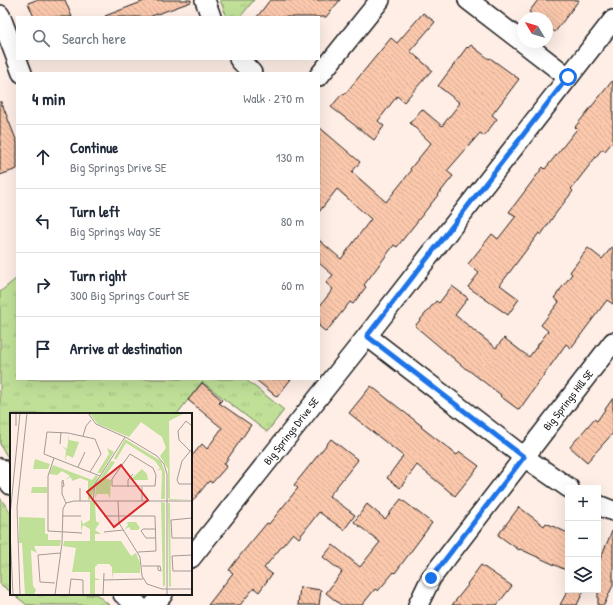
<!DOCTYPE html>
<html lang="en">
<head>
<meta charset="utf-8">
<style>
	:root { --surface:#fff; --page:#f6f6f7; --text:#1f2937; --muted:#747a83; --line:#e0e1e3 }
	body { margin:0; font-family:"Patrick Hand",sans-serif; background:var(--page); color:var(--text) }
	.controls { position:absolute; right:12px; bottom:12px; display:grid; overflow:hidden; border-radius:0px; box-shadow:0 4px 16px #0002 }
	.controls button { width:36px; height:36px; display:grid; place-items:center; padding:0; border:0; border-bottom:1px solid var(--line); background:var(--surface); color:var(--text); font:20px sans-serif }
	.compass { position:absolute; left:517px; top:12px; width:36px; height:36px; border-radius:50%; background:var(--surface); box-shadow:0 4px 16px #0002; rotate:308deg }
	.stop { position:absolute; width:12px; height:12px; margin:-9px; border:3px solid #1a73e8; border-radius:50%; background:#fff }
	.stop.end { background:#1a73e8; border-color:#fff; box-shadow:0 1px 4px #0008 }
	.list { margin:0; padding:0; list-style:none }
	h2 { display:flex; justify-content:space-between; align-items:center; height:52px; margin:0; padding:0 16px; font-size:17px }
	h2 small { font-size:13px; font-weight:400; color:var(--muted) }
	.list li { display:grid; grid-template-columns:26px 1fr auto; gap:12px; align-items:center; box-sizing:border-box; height:64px; padding:0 16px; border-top:1px solid var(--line) }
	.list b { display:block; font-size:15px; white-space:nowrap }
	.list p { margin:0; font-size:13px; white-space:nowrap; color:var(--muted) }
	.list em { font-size:13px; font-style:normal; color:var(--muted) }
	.icon { flex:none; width:22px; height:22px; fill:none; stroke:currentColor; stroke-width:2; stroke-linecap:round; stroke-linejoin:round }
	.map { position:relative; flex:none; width:613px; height:605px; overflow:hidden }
	.search { position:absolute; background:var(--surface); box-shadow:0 4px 16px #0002; left:16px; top:16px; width:304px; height:44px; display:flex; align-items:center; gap:10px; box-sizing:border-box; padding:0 14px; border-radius:0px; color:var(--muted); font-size:15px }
	.panel { position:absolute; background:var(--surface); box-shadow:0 4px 16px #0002; left:16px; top:72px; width:304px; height:308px; border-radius:0px }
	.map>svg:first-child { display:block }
	.park { fill:url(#park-tufts); stroke:#6e7e5a }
	.building { fill:url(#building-back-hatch); stroke:#1c1c1c }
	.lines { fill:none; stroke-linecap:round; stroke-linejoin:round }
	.minor-casing { stroke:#1c1c1c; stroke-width:22 }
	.minor { stroke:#fff; stroke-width:19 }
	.route { stroke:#1a73e8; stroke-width:5 }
	.labels { text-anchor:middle; stroke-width:3; stroke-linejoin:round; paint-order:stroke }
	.street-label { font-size:11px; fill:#1c1c1c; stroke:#fff }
	.inset-road { fill:none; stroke:#a49a95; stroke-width:1 }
	.view { fill:#d62828; fill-opacity:0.15; stroke:#d62828; stroke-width:2 }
	.inset-edge { fill:none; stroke:#1c1c1c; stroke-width:2 }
</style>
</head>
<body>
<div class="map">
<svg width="613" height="605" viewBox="0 0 613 605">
	<defs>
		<pattern id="park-tufts" width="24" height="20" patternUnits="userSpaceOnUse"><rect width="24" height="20" fill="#c0e098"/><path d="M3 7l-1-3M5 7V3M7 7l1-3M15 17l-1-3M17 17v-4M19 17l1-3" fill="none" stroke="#a4c082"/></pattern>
		<pattern id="building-back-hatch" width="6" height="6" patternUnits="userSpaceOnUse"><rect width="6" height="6" fill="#fbc8ac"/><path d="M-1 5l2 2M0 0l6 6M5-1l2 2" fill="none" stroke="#d7ab93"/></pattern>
	</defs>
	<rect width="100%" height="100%" fill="#feeee6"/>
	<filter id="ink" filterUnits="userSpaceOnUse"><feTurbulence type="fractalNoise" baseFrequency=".025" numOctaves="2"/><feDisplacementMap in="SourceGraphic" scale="8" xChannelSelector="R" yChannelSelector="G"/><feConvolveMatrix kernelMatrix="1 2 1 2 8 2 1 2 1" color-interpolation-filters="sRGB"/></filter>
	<g filter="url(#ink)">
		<g class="park">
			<polygon points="220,0 254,0 240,17 227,17"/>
			<polygon points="17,278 17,379 245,379 284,410 267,432 202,382 177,414 11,414 11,463 0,444 0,292"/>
			<polygon points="0,498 11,513 11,592 0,584"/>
			<polygon points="13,594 96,594 109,605 27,605"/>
		</g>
		<g class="building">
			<polygon points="36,0 65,0 72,17 34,17 28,3"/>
			<polygon points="147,0 191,0 191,2 149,17 106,17 105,16"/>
			<polygon points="270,0 340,0 326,17 257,17"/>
			<polygon points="538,0 579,0 555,32 547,26 547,18 537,18 529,12"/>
			<polygon points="423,13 435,22 410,51 432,70 404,102 397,96 378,121 384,126 374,140 331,107 342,94 344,95 391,38 397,43"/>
			<polygon points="471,45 489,59 490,58 519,79 492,115 497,119 484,136 480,133 447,171 453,176 397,247 394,245 364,285 366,287 353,304 350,302 326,332 319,326 319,307 333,289 326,283 333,275 319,263 319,240 341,259 371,219 337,189 319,212 319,127 360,162 352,172 386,202 411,171 410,169 431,143 410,123 422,109 442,126 460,103 438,86 467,47 468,48"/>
			<polygon points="613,80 613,141 605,151 602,149 571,189 573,191 553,217 541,235 539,233 500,285 519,299 508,315 468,287 479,273 468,264 492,234 498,239 516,216 509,212 522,195 543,167 545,169 577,129 575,127"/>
			<polygon points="0,101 1,101 17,142 17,169 0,175"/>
			<polygon points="613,246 613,304 607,300 571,348 566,344 519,410 500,396 501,395 467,369 466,369 415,326 436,301 439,303 452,286 468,298 455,315 496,348 504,338 529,357 548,331 541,325 559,302 554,298 572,274 570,272 588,248 602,259"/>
			<polygon points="255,379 291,379 277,397"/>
			<polygon points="202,383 222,400 219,403 251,425 224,464 227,466 212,483 209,481 191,503 191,457 202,444 207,449 222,428 188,400"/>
			<polygon points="371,386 422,426 421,427 457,455 460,452 479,466 455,496 417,465 400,488 387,478 403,456 349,413"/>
			<polygon points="613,398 613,433 587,462 570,447 594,419 597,421"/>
			<polygon points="331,439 358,460 329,496 355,515 344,530 319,512 299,538 293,533 264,568 272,574 259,592 254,588 240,605 208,605 233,573 229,570 242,553 267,523 269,524 298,488 294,485"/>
			<polygon points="401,499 432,523 395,573 394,572 378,591 375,589 362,605 341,605 326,593 342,572 323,557 333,545 360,567 380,542 354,522 367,504 385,519"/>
			<polygon points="519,507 544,526 546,523 568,533 568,571 520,549 519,550 498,535"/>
			<polygon points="613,529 613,585 604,605 598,605 598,564"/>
			<polygon points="481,565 512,586 497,605 452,605 468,585 467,584"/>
			<polygon points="300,587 321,590 319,605 298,605"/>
			<polygon points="568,590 584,590 577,605 560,605"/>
		</g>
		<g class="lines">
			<defs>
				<g id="minor">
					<polyline points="205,0 211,17"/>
					<polyline points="468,0 568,77"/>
					<polyline points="0,15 22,73"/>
					<polyline points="239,59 252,73"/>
					<polyline points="319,76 380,0"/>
					<polyline points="367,336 524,457 569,488"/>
					<polyline points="0,468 11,485"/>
					<polyline points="598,505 613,511"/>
					<polyline points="191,558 367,336 613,20"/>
					<polyline points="123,594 138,605"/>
					<polyline points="154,605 163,594"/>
					<polyline points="418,605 431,578 613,342"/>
				</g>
			</defs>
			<use href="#minor" class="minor-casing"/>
			<use href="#minor" class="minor"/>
		</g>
	</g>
	<g class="lines" filter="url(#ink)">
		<polyline class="route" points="431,578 524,457 367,336 568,77"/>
	</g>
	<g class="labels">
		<g class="street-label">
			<text transform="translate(568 400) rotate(-52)" y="4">Big Springs Hill SE</text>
			<text transform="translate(291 431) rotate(-52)" y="4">Big Springs Drive SE</text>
		</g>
	</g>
	<g transform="translate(10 413)">
		<rect width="182" height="182" fill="#feeee6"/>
		<path d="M9 104 35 105V130H9Z" fill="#c0e098"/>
		<path d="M79 0H175L159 8 160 86H182L160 87 158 85V56L150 43 156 35 152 24 131 9 119 24 88 11ZM59 21V27L69 29 63 45 57 42 55 48 56 37 52 33 57 36ZM115 26 151 48 155 59V86H151L152 60 151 56 146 58 150 55 145 48 116 30 106 47 104 45ZM97 35 104 39 91 60H87L99 41ZM25 46 40 51 38 56H23ZM101 48 105 49 94 65 101 67 100 86 98 81H87L85 86 86 71ZM43 52 82 67 86 62 88 64 81 86 78 87V68L70 65 62 68 61 64 55 67 60 63 52 58 47 62 39 61ZM132 56 137 61 143 58 137 61 138 67H120ZM22 74H37V80H21ZM80 89H85L86 108 89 110 92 106 85 117 91 121H85V128H111L121 143 126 140 130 150V160H103L102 166V154L99 151H88L85 154V165L91 167H85V182H80V159H62L66 135 53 133 54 128H80V116L73 112 71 118V106L73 111 80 107ZM151 89 155 90V172L153 174ZM158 90H160L161 174 159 173ZM117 109H126L130 115 128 117H121L119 114 114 117 118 112ZM35 121H38V127H51L50 133H24L27 140 21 137 23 173 26 177 24 182H15L12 130H35Z" fill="#c0e098"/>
		<path class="inset-road" d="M78 0 86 11 117 25 147 43 154 51 157 61V182M6 13V0M73 23 76 13 81 7M50 31 51 19M182 36 172 48 167 67 169 71H182M180 38 169 27 168 18 176 8 182 13M120 41 143 55 146 62 145 73H102V66ZM44 45 38 63V118L72 120M68 54 75 39M80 59 91 41 85 26 58 20 37 19 34 41 90 63M52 74 54 73 53 67 52 68V81L56 90M118 74V67L123 61M132 74V88M70 75V88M83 88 85 71 115 24M108 88 109 110 130 144 132 163 137 171 152 176H182M0 103 10 0M52 103H71M94 103H145L146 138 128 139M182 105 161 107 162 125H182M0 117 3 182M94 119 113 117M146 125H136L131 118 133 116H146M182 142 162 143 163 158H182M132 153H150L151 158 148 157V153M93 167 133 166M45 170 30 169 28 142 50 140M10 182 7 94 17 0M45 182 52 130 53 96 56 90 64 88H182M59 182 61 166 73 167V182M93 182 94 160"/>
		<path class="view" d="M111 52 138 87 104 114 77 79Z"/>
		<rect width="182" height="182" class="inset-edge"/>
	</g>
</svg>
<div class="controls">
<button>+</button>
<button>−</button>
<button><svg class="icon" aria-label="layers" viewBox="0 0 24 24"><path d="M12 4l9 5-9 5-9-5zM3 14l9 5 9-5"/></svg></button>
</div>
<svg class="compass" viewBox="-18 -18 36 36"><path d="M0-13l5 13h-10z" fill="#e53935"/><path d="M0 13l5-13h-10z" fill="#747a83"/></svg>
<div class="stop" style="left:568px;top:77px"></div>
<div class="stop end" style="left:431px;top:578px"></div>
<div class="search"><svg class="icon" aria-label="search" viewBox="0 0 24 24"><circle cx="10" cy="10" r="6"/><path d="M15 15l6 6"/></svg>Search here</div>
<section class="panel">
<h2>4 min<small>Walk · 270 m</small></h2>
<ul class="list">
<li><svg class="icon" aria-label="ahead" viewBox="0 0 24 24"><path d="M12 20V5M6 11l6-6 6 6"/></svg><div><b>Continue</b><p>Big Springs Drive SE</p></div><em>130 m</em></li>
<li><svg class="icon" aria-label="left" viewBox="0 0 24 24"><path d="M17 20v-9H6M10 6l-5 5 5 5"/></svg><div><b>Turn left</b><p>Big Springs Way SE</p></div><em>80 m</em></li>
<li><svg class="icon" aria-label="right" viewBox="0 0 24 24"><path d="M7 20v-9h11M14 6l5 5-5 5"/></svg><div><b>Turn right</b><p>300 Big Springs Court SE</p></div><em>60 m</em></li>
<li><svg class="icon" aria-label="arrive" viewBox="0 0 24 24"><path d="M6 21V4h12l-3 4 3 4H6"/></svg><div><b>Arrive at destination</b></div></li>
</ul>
</section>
</div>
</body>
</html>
